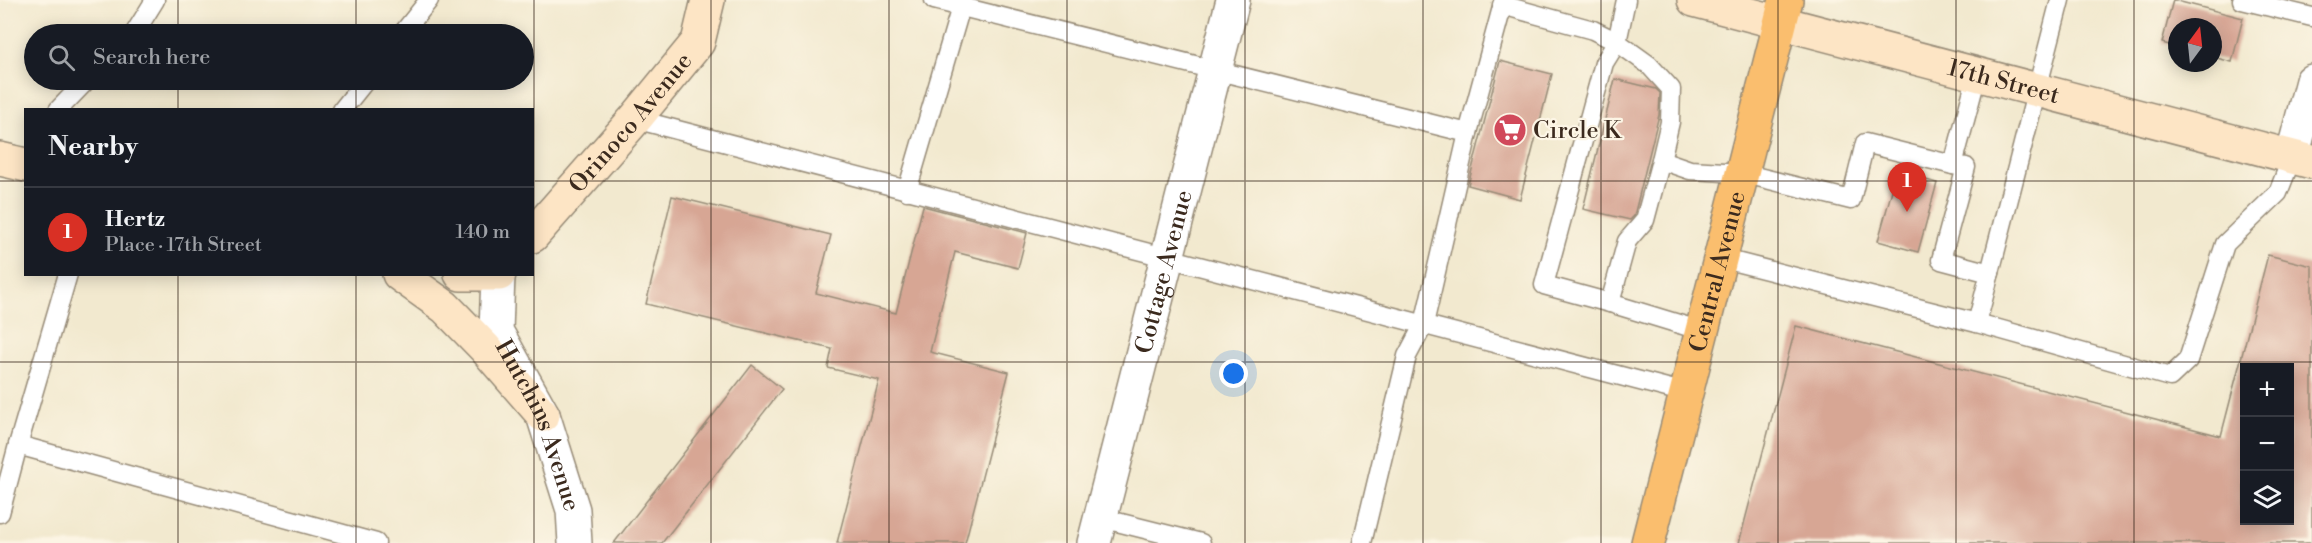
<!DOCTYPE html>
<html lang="en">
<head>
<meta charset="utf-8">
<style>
	:root { --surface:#171b24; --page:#242831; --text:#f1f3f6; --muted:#9ea1a6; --line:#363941; --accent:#d93025 }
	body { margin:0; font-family:"Libre Bodoni",serif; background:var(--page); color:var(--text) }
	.controls { position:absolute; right:18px; bottom:18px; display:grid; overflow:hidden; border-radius:0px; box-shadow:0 3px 15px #0003 }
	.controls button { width:54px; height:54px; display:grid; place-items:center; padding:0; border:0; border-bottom:2px solid var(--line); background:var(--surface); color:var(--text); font:30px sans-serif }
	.compass { position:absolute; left:2168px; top:18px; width:54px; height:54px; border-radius:50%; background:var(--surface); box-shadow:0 3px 15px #0003; rotate:15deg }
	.you { position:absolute; left:1234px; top:374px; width:21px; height:21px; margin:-15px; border:4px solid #fff; border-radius:50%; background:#1a73e8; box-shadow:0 0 0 9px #1a73e833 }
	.badge { display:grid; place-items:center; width:39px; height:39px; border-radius:50%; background:var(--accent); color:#fff; font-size:20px; font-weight:700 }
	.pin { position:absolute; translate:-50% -50px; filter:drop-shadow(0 2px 3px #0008) }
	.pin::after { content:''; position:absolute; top:32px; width:21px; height:18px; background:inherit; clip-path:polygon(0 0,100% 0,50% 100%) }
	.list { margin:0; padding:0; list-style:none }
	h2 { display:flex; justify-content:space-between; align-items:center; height:78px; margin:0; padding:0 24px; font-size:26px }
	h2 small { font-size:20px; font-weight:400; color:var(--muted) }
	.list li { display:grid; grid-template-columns:39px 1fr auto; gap:18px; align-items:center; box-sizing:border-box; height:90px; padding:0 24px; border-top:2px solid var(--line) }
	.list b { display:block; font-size:22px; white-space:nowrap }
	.list p { margin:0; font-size:20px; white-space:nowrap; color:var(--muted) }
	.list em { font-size:20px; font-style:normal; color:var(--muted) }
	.icon { flex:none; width:33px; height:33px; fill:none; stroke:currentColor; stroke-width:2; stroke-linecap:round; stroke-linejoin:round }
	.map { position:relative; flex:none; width:2312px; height:543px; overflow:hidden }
	.search { position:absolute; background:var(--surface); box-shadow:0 3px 15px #0003; left:24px; top:24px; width:510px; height:66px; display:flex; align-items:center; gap:15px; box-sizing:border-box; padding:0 21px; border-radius:33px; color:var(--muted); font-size:22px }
	.panel { position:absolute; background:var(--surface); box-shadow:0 3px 15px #0003; left:24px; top:108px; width:510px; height:168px; border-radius:0px }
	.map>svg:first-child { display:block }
	.building { fill:#d7a694; fill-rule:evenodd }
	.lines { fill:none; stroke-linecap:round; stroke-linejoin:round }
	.lane-casing { stroke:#968a76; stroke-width:21 }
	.street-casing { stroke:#968a76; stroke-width:36 }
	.secondary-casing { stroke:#968a76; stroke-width:36 }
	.primary-casing { stroke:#968a76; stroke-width:36 }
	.lane { stroke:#fff; stroke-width:18 }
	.street { stroke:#fff; stroke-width:33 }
	.secondary { stroke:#fde5c5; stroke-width:33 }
	.primary { stroke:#fabe6e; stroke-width:33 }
	.grid { fill:none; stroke:#3b2a1e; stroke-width:1.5; stroke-opacity:0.55 }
	.labels { text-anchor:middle; stroke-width:4.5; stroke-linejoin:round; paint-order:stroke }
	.street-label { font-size:24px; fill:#3b2a1e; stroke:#fcf5e5 }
	.poi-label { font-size:24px; fill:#3b2a1e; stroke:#fcf5e5; text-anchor:start }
</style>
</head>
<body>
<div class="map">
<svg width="2312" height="543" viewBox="0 0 2312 543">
	<rect width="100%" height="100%" fill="#fcf5e5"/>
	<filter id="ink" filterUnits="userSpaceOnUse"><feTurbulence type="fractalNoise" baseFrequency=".0167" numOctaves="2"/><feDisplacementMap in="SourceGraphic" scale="12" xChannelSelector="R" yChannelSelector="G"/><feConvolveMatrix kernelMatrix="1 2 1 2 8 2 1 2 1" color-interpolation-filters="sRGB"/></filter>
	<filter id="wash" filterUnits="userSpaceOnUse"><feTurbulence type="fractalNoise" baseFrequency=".008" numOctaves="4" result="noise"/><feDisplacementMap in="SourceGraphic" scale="24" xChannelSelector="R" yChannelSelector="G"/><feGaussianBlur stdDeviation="1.35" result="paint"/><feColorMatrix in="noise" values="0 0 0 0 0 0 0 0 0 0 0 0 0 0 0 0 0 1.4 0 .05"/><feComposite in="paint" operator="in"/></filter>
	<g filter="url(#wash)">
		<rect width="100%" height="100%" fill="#f2e9cf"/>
		<g id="blocks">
			<g class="building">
				<polygon points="2173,0 2243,18 2232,62 2213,57 2213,27 2177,27 2177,47 2162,43"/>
				<polygon points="1500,61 1552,74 1520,199 1468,185"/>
				<polygon points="1615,79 1656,89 1660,93 1659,115 1634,216 1630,220 1583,209"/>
				<polygon points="1897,172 1937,183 1918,252 1878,241"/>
				<polygon points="672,196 831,235 816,293 896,313 923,206 1027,233 1018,268 955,252 930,352 1009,372 965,543 837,543 879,380 828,368 832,349 646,304"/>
				<path d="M2268 255 2312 266V543H1739L1796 326 2221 436ZM2244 368H2289V520H2244Z"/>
				<polygon points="752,365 782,389 662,543 614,543"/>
			</g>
		</g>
	</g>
	<g filter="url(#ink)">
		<use href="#blocks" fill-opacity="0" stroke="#968a76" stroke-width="1.5"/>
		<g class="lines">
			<defs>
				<g id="lane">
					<polyline points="934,0 1468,133"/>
					<polyline points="1626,0 1617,42 1649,65 1671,89 1670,122 1661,160"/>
					<polyline points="2242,0 2312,17"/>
					<polyline points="1502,5 1593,30 1617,42 1604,63 1544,285 1610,303"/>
					<polyline points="134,34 155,0"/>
					<polyline points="402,34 429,0"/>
					<polyline points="58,110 87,80"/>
					<polyline points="342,110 366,80"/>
					<polyline points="635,119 1686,393"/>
					<polyline points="1953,165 1966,167 1941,260 1990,273"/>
					<polyline points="907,191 963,0"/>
					<polyline points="1720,258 1977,323 2060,0"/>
					<polyline points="68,274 18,445 376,543"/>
					<polyline points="1977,323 2170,377 2188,360 2225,244 2278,193 2292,157"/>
					<polyline points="1702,331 1610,303 1627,241 1645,220 1661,160 1690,170 1742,173 1851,200 1865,143 1953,165 1977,75"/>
					<polyline points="0,513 18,445"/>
					<polyline points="1101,518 1201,543"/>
					<polyline points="1362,543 1407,356 1424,324 1468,133 1504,0"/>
				</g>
				<g id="street">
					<polyline points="2292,157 2312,81"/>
					<path id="s1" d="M498 275 496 331 543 415 573 510 575 543"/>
					<path id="s2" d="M1094 543 1233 0"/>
				</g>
				<g id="secondary">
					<path id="s3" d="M1694 0 2312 162"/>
					<polyline points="0,159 26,165"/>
					<path id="s4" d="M532 236 635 119 698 42 708 0"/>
					<polyline points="399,274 445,307 485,348 543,415"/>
					<polyline points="461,274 499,274"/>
				</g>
				<g id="primary">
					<path id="s5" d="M1648 543 1786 0"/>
				</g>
			</defs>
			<use href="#lane" class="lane-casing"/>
			<use href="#street" class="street-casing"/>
			<use href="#secondary" class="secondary-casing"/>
			<use href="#primary" class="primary-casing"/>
			<use href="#lane" class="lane"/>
			<use href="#street" class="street"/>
			<use href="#secondary" class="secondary"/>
			<use href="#primary" class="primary"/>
		</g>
	</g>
	<path class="grid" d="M178 0V34M356 0V34M534 0V543M711 0V543M889 0V543M1067 0V543M1245 0V543M1423 0V543M1601 0V543M1778 0V543M1956 0V543M2134 0V543M178 80V110M356 80V110M0 181H26M532 181H2312M178 274V543M356 274V543M0 362H2312"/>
	<defs>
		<symbol id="supermarket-disc" viewBox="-11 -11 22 22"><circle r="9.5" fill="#d1495b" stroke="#fcf5e5"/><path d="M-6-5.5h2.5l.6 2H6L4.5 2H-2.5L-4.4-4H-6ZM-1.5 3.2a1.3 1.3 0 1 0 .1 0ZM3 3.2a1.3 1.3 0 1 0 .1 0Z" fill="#fff"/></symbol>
	</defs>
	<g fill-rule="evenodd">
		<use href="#supermarket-disc" x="1491" y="111" width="38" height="38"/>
	</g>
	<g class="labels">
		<g class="street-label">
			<text dy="8" stroke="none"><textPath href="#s3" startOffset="320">17th Street</textPath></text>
			<text dy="8" stroke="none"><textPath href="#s4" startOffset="150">Orinoco Avenue</textPath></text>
			<text dy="8" stroke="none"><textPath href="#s2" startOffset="280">Cottage Avenue</textPath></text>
			<text dy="8" stroke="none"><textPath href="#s5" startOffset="280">Central Avenue</textPath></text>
			<text dy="8" stroke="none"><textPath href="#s1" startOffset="160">Hutchins Avenue</textPath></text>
		</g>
		<g class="poi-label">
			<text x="1533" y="138">Circle K</text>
		</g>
	</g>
</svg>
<div class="controls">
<button>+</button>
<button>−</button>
<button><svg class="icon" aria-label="layers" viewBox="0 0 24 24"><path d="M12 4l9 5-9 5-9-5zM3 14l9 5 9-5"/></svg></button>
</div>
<svg class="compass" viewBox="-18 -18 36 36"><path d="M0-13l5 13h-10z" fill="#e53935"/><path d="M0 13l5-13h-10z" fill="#9ea1a6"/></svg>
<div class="you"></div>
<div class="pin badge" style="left:1907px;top:212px">1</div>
<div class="search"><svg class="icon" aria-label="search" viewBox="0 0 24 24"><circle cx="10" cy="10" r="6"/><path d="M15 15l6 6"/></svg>Search here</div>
<section class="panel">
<h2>Nearby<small></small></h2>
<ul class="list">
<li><span class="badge">1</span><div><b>Hertz</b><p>Place · 17th Street</p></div><em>140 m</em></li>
</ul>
</section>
</div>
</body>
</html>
